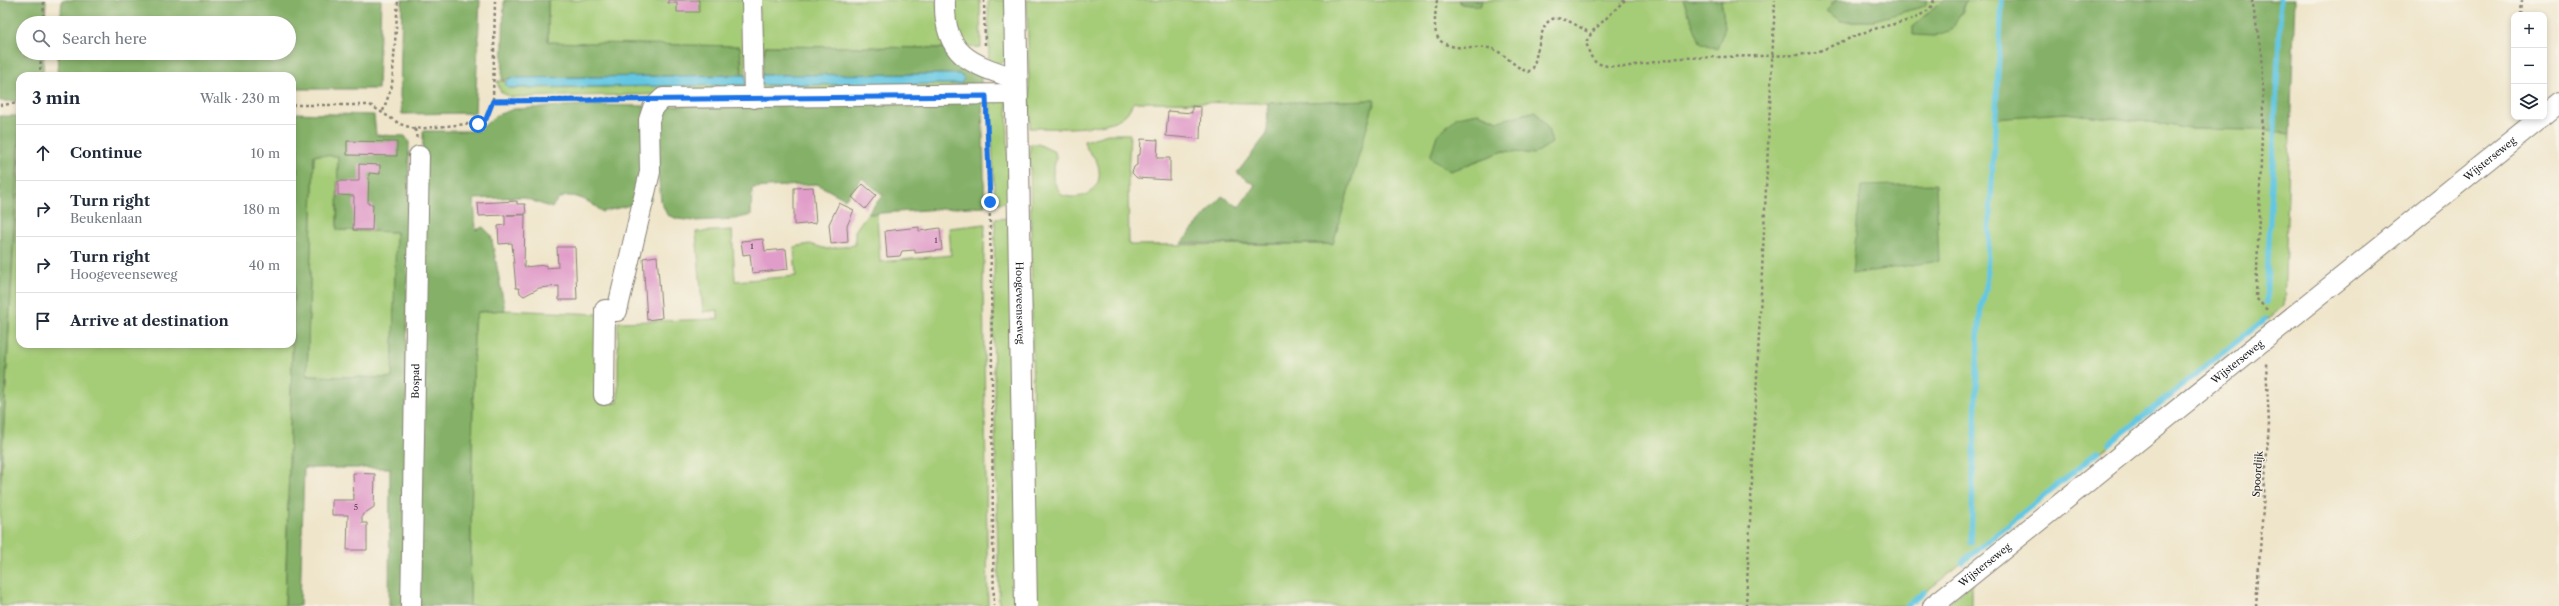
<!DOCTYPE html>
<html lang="en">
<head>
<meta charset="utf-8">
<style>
	:root { --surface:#fff; --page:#f2f2f3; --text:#1f2937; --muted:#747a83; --line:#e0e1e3 }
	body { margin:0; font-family:"Libre Caslon Text",serif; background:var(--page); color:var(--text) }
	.controls { position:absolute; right:12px; top:12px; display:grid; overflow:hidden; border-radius:8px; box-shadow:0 2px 6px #0003 }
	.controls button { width:36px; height:36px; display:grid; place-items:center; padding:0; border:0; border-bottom:1px solid var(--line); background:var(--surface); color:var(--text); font:20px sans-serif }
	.stop { position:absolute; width:12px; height:12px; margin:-9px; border:3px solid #1a73e8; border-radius:50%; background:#fff }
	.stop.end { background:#1a73e8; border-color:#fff; box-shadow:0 1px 4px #0008 }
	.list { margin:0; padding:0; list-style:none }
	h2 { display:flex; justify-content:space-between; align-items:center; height:52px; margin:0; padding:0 16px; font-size:17px }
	h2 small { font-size:13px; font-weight:400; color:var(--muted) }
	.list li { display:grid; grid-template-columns:26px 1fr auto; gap:12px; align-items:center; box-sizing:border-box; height:56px; padding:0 16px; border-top:1px solid var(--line) }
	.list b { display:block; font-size:15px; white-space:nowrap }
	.list p { margin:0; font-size:13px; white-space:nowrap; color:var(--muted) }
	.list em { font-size:13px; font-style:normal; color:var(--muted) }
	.icon { flex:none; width:22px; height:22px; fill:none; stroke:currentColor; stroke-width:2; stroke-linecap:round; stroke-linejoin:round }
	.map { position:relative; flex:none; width:2559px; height:606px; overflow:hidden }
	.search { position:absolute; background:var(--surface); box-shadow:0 2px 6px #0003; left:16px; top:16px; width:280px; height:44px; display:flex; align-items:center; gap:10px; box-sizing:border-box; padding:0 14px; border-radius:22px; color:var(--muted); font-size:15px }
	.panel { position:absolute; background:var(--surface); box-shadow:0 2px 6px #0003; left:16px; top:72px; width:280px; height:276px; border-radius:12px }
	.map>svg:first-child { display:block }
	.green { fill:#a5cc77; stroke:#60744a; fill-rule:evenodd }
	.forest { fill:#84b068; stroke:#506642; fill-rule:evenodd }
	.water { fill:#64c7e2; stroke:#40727f }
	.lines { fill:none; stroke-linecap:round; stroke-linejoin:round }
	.stream { stroke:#64c7e2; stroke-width:5.5 }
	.building { fill:#e19dc9 }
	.minor-casing { stroke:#868073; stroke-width:22 }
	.major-casing { stroke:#868073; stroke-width:24 }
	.path { stroke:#868073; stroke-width:2.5; stroke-dasharray:3 3; stroke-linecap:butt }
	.minor { stroke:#fff; stroke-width:20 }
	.major { stroke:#fff; stroke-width:22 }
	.route { stroke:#1a73e8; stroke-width:5 }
	.labels { text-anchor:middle; stroke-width:3; stroke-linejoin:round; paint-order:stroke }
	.number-label { font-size:8px; fill:#4d3c47 }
	.street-label { font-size:10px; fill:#1c1c1c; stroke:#f7f3e8 }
</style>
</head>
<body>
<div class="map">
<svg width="2559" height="606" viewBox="0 0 2559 606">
	<rect width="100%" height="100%" fill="#f7f3e8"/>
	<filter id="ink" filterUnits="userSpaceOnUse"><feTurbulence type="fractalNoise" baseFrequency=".025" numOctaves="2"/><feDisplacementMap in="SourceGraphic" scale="8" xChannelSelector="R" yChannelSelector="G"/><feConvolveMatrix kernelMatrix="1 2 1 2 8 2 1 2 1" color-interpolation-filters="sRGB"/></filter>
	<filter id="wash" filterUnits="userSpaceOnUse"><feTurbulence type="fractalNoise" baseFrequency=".012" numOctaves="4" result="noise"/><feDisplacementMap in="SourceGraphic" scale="16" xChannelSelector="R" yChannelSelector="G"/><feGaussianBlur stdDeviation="0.9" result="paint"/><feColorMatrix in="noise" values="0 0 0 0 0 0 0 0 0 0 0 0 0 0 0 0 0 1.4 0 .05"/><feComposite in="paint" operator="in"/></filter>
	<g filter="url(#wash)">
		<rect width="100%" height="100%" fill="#efe5ca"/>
		<g class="green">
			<polygon points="548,0 745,0 746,75 742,75 742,55 548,42"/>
			<polygon points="758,0 936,0 945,48 765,46 762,56"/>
			<polygon points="951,0 980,0 981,47 962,48"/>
			<polygon points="988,0 1006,0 1007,59 1000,64 989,62"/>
			<path d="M1027 0H1459L1462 4 1480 6 1483 0H1683L1691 18 1725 28 1721 0H1837L1831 4 1841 21H1870L1925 6 1927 0H1944L1922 18 1962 13 1967 0H2001L1996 117 2065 113 2158 123 2190 129 2261 130 2290 134 2284 306 1908 606H1035L1030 144H1038L1055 152C1058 160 1053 165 1053 174 1052 181 1058 189 1062 195 1082 202 1105 190 1098 165 1096 156 1085 151 1084 141L1108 134H1130L1128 178 1129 245 1332 244 1374 100 1268 103 1134 102C1131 105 1129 112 1125 115 1107 131 1053 128 1030 128ZM1478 113 1498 121 1534 153 1504 151 1450 171Z"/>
			<polygon points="497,81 505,81 509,88 746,85 744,93 510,97 500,91"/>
			<polygon points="972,84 972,90 766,93 761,85"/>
			<polygon points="1007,99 1009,202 995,203 990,100"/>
			<polygon points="20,137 20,344 292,344 292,148 298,148 285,606 0,606 0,493"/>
			<polygon points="314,155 338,156 337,230 396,232 393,378 307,376"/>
			<polygon points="867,214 877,214 880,262 951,255 949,228 985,224 983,286 988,606 470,606 474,324 478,312 505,310 599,314 599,403 618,403 618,322 718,319 718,310 703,312 696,232 732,230 735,281 796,276 794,247 810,244 827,249 855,245 855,231"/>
			<polygon points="1010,218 1019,606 999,606 993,330 995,223 995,219"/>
			<polygon points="1972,583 1972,606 1944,606"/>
		</g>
		<g class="forest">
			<polygon points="0,0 46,0 45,23 23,23 23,53 44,53 43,76 20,76 20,101 0,101"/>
			<polygon points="62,0 381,0 378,89 292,89 292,76 57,76 58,53 289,53 289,23 60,23"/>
			<polygon points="402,0 480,0 475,113 402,114 400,96"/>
			<polygon points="504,0 548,0 548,42 740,46 742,75 510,78 502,81"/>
			<polygon points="1459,0 1483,0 1480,6 1461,4"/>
			<polygon points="1683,0 1721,0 1725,28 1717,49 1700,42"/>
			<polygon points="1837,0 1927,0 1925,6 1870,21 1841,21 1826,11"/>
			<polygon points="1944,0 1967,0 1952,30 1934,36 1913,35 1913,26"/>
			<polygon points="2001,0 2295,0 2290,134 2261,130 2190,129 2158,123 2065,113 1996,118"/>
			<polygon points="765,46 945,48 981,74 981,90 972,90 972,84 960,84 963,77 959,74 762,75"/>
			<polygon points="982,100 985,206 867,214 883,195 862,178 845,199 817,184 752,188 751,215 735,219 694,221 678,219 667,215 661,201 653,121 663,106"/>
			<polygon points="1375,100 1333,244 1181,243 1222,196 1239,207 1255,185 1237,173 1267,134 1268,103"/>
			<path d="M582 105 647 106 651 200 602 212C590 200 562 185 552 208L522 197 474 199 476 230 483 227 491 235 505 310 478 312 474 324 470 606H419L423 131H478L497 115 514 109Z"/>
			<polygon points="1536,111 1548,129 1552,143 1534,154 1504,151 1450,171 1430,157 1437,135 1457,117 1478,113 1498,121"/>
			<path d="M292 113 374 115 376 135 405 136 409 142 404 606H389L390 468H304L300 606H285L298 148H292ZM314 155 338 156 337 230 396 232 392 378 307 376Z"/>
			<polygon points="0,116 20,116 0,493"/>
			<polygon points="1936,184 1939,261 1852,274 1861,186"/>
		</g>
		<g class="water">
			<polygon points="959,74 964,79 960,84 761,85 762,75"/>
			<polygon points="746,75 746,85 508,88 505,83 510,78"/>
		</g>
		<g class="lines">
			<g class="stream">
				<polyline points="2266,303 2281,0"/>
				<polyline points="2110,443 2265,319"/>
				<polyline points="1971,543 1978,338 1981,306 1986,289 2002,0"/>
				<polyline points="1962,562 2099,451"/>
				<polyline points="1907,606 1924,592"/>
			</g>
		</g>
		<g id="blocks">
			<g class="building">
				<polygon points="668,0 699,0 699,12 677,12 677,3 668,3"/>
				<polygon points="1192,106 1201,107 1200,139 1166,136 1168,111 1192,113"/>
				<polygon points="1141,139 1158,140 1157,158 1170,158 1170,180 1137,178 1132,173 1134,167 1137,165 1137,155 1140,155"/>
				<polygon points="347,141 397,142 397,156 347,155"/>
				<polygon points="359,164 380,165 380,174 369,173 368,204 373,204 372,230 353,230 354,196 338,195 338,181 359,181"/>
				<polygon points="863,184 876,195 865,209 852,197"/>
				<polygon points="813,187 816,223 794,225 794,188"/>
				<polygon points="517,201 517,204 525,204 526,214 507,215 525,215 524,267 546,265 546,268 558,267 557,247 575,247 577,300 559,300 559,286 539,288 524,296 520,293 519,288 516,288 512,243 499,244 498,226 505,225 505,215 479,216 478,203"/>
				<polygon points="839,203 854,210 847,226 848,242 831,244 829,224"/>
				<polygon points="919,227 919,231 940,228 942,250 915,253 915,250 902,251 900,256 887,257 885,231"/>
				<polygon points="763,239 765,251 786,249 788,269 752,273 750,254 743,255 741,241"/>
				<polygon points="657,256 662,318 647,320 643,258"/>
				<polygon points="353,473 375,474 374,507 362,515 362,523 367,523 367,550 347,550 348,515 332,515 332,500 354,500"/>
			</g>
		</g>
	</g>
	<g filter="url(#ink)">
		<use href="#blocks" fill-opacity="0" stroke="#868073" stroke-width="1"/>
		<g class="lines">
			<defs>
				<g id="minor">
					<polyline points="752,0 754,98"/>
					<path d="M945 0C943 56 971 64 1017 79"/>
					<polyline points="2544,115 2559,103"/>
					<polyline points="604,395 605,310 617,311 650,172 649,120 653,108 663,98 1017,94"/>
					<path id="s1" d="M411 606 419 156"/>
					<path id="s2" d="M1933 606 2541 117"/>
				</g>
				<g id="major">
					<path id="s3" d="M1015 0 1026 606"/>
				</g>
			</defs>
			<use href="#minor" class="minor-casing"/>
			<use href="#major" class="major-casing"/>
			<g class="path">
				<polyline points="984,0 985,47"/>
				<path d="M1437 0C1432 37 1433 48 1473 48 1478 48 1484 47 1489 48 1504 51 1513 67 1528 72L1533 68C1545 26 1540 0 1591 34"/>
				<polyline points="1625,0 1593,31 1586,42 1590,55 1596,63 1607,66 1624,67 1679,58 1799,55 1817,52 1870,30 1914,19 1930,9 1934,0"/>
				<polyline points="2252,0 2261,52 2263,107 2256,298 2269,312"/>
				<polyline points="2521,15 2522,0"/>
				<polyline points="43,23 44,0"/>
				<polyline points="40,76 41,53"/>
				<polyline points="493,101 636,98"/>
				<polyline points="0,105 20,103"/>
				<polyline points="292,105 370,105 400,124 415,129 478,123 486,119 493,101 495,0"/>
				<polyline points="383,111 392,86 398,0"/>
				<path d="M986 112C994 277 991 441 994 606"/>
				<polyline points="415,129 417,139"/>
				<polyline points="1746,606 1775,0"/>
				<polyline points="2256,606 2269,424 2266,363"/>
			</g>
			<use href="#minor" class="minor"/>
			<use href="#major" class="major"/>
		</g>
	</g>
	<g class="lines" filter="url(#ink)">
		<polyline class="route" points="478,124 486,119 493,101 986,96 990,202"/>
	</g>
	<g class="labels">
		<g class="number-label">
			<text x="936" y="243">1</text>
			<text x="752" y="249">1</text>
			<text x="356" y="510">5</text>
		</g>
		<g class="street-label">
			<text dy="4" stroke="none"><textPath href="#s2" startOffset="714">Wijsterseweg</textPath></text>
			<text dy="4" stroke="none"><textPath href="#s3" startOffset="303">Hoogeveenseweg</textPath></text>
			<text dy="4" stroke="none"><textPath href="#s2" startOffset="390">Wijsterseweg</textPath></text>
			<text dy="4" stroke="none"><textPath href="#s1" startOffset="225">Bospad</textPath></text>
			<text transform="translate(2257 474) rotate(-86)" y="4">Spoordijk</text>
			<text dy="4" stroke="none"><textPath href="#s2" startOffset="66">Wijsterseweg</textPath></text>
		</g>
	</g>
</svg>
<div class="controls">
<button>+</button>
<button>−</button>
<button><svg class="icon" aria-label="layers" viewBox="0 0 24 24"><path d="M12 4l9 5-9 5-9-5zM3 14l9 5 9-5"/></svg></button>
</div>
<div class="stop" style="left:478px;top:124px"></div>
<div class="stop end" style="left:990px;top:202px"></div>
<div class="search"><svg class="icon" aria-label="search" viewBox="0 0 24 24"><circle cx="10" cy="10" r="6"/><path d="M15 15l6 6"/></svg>Search here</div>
<section class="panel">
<h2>3 min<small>Walk · 230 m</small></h2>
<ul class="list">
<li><svg class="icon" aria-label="ahead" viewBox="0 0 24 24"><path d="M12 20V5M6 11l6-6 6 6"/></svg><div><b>Continue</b></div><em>10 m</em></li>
<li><svg class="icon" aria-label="right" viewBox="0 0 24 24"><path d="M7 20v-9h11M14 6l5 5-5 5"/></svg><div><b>Turn right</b><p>Beukenlaan</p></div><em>180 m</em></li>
<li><svg class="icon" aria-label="right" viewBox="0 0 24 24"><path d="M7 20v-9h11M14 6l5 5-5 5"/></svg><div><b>Turn right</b><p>Hoogeveenseweg</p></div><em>40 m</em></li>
<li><svg class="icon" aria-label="arrive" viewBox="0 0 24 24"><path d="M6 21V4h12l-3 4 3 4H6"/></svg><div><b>Arrive at destination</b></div></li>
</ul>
</section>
</div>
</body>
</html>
